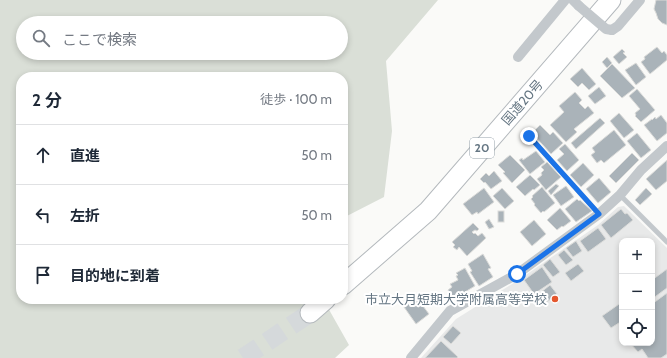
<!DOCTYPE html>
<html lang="ja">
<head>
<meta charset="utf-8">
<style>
	:root { --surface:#fff; --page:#f6f6f7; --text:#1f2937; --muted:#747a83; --line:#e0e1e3 }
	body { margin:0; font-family:Cabin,"Noto Sans JP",sans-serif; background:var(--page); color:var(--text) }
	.controls { position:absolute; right:12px; bottom:12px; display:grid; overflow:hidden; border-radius:8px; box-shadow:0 2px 6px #0003 }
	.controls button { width:36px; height:36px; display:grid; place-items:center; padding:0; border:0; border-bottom:1px solid var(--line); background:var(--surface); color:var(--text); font:20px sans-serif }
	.stop { position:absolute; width:12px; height:12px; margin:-9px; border:3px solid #1a73e8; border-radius:50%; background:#fff }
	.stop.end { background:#1a73e8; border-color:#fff; box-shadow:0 1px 4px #0008 }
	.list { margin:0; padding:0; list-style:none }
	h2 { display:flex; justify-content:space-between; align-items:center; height:52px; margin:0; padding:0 16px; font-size:17px }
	h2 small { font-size:13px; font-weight:400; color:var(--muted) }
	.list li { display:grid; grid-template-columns:26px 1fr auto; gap:12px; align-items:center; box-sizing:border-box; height:60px; padding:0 16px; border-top:1px solid var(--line) }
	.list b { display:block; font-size:15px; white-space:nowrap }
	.list em { font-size:13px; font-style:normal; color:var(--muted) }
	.icon { flex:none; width:22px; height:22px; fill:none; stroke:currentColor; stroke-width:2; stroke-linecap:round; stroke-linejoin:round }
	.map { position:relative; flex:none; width:667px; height:358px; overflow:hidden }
	.search { position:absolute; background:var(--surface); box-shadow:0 2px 6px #0003; left:16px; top:16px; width:332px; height:44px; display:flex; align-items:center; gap:10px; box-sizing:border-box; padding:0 14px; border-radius:22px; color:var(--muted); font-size:15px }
	.panel { position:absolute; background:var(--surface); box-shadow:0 2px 6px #0003; left:16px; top:72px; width:332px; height:232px; border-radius:16px }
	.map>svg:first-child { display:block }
	.built { fill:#e8e9e9; fill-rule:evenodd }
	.green { fill:#dadfd7; fill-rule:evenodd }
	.building { fill:#aab3b9; stroke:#dcdcda }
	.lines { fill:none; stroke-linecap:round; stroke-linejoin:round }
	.highway-tunnel { stroke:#d5d9db; stroke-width:19; stroke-dasharray:19 10; stroke-linecap:butt }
	.highway-casing { stroke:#b4b9bd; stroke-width:21 }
	.lane { stroke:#c3c8cc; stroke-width:5 }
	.street { stroke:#c3c8cc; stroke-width:10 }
	.highway { stroke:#fff; stroke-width:19 }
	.street-bridge { stroke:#c3c8cc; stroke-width:10 }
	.route { stroke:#1a73e8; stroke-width:5 }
	.poi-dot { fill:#e4572e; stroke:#fff; stroke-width:1.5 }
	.labels { text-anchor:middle; stroke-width:4; stroke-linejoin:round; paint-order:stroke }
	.shield { fill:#fff; stroke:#939fa8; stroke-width:1 }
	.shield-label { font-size:12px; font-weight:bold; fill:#657683 }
	.street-label { font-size:13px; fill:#657683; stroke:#fff }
	.poi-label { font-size:13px; fill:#657683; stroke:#fff; text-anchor:end }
</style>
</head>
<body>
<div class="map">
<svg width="667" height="358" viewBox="0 0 667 358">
	<rect width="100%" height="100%" fill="#fafaf8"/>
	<path class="built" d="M624 206 667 248V358H421L456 319 520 279 598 225 618 207ZM622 241H652V343H622Z"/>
	<path class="green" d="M0 0H438L386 61 392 131 384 197 343 218V77H21V299H323L349 345 335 358H0ZM23 23H341V53H23Z"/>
	<g class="building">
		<polygon points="656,0 667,0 667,25 662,23 658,19 656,13 654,9"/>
		<polygon points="657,47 662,53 664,51 667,55 667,60 650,74 641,62 645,59 644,57"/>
		<polygon points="622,49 625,52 623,53 627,57 619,64 613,57"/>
		<polygon points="607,57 612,63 607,68 602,62"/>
		<polygon points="636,63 646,77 636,85 625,70"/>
		<polygon points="612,64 635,88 622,98 600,76"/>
		<polygon points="582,68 596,84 589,90 582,83 578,87 570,79"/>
		<polygon points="599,87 606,96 595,104 588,96"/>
		<polygon points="637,89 655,110 641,122 635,116 636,115 635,113 640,109 629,96"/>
		<polygon points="575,92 582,100 579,103 585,109 588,106 594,113 574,129 577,132 566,142 550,125 564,112 559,106"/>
		<polygon points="619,113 634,130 624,138 610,121"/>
		<polygon points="661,115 667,123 667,133 657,141 644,125 652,119 652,120 655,117 656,119"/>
		<polygon points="600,118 605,123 576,149 571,143"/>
		<polygon points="540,125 550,135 553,132 563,143 551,154 532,133"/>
		<polygon points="614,130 626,145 604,163 601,160 597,163 591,155 595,152 592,148"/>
		<polygon points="637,133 651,150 641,158 627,141"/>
		<polygon points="565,144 579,160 567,171 557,160 564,154 559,149"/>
		<polygon points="536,151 545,162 530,174 519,160 522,158 523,160"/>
		<polygon points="632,153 639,160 616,183 609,176"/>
		<polygon points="510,155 525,170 512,183 503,173 505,172 498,165"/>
		<polygon points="667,160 667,181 656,190 646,179"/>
		<polygon points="547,162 561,177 546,190 537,179 542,175 541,173 544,170 541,167"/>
		<polygon points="583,163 594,175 581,187 570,175"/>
		<polygon points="494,171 502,181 491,189 485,182 484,183 480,179 486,173 489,176"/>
		<polygon points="530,175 540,185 534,190 533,189 525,196 516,187"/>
		<polygon points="599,178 611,192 598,203 586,189"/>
		<polygon points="556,184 559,186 551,195 548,191"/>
		<polygon points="566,186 574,197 561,206 553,195"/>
		<polygon points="542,187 555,203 544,212 543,211 541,213 534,205 535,204 531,199 533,197 532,196"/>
		<polygon points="484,188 494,202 478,214 477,212 472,215 463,204"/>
		<polygon points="502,188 514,201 505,209 493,196"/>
		<polygon points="646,188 652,194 640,205 635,200"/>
		<polygon points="577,199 579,201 580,200 592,211 576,222 565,209"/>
		<polygon points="560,208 571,221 563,227 562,226 557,230 547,220"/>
		<polygon points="621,209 625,214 627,213 633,220 611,238 601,225"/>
		<rect x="498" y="211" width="6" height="11"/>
		<polygon points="489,219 494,227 489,229 485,222"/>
		<polygon points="534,220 546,234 532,246 520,232"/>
		<polygon points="473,223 479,229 477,231 475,230 472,232 474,234 475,233 478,236 482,233 486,238 467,256 459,247 457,250 453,247 455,245 452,242"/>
		<polygon points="598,228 606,239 588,252 580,241"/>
		<polygon points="576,241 582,251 573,257 566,248"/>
		<polygon points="564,250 573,260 566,265 558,255"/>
		<polygon points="483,254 491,268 488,269 493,277 479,286 470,272 472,271 468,264"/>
		<polygon points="550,259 560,272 553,277 543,265"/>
		<polygon points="578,264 584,271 571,281 565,273"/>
		<polygon points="542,267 552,282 534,294 524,280"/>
		<polygon points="465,268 475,286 453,299 448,290 452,287 450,284 458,280 456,276 458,275 456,273"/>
		<polygon points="667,269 667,288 652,299 652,280"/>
		<polygon points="550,285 557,294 547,302 540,293"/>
		<polygon points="667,293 667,354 661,358 648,358 642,349 638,352 630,343 652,343 652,304"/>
		<polygon points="417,298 429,314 416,324 404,307"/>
		<polygon points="622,302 622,321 611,328 602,316"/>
		<polygon points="453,326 461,333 451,344 443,337"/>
		<polygon points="441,341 458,357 457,358 425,358"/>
	</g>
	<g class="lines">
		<polyline class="highway-tunnel" points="243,358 310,313"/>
		<defs>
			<g id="highway">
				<polyline points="343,285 428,211 611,0"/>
				<polyline points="310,313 326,299"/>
			</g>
		</defs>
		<use href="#highway" class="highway-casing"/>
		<g class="lane">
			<polyline points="529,136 599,214"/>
			<polyline points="620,195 667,242"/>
		</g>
		<g class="street">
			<polyline points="573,0 579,6"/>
			<polyline points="612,30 618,26 640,0"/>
			<polyline points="518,57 565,0"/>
			<polyline points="411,358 450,311 517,274 599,214 620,195 641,170 667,146"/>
		</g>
		<use href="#highway" class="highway"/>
		<polyline class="street-bridge" points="579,6 606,29 612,30"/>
	</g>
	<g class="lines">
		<polyline class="route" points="517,274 599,214 529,136"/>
	</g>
	<circle class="poi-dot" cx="555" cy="299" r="4"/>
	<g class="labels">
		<rect class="shield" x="470" y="138" width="24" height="20" rx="3"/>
		<g class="shield-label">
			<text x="482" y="152">20</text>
		</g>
		<g class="street-label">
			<text transform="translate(522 102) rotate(-49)" y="5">国道20号</text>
		</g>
		<g class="poi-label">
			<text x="547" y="304">市立大月短期大学附属高等学校</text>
		</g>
	</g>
</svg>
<div class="controls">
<button>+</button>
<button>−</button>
<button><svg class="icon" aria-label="locate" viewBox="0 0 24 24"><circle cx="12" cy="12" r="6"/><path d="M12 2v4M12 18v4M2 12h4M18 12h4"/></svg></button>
</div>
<div class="stop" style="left:517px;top:274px"></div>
<div class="stop end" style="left:529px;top:136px"></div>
<div class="search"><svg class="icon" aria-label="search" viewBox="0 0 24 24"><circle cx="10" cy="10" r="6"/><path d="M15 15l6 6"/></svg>ここで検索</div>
<section class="panel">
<h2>2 分<small>徒歩 · 100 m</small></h2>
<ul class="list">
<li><svg class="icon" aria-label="ahead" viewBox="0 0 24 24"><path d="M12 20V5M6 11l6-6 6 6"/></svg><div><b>直進</b></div><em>50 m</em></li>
<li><svg class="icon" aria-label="left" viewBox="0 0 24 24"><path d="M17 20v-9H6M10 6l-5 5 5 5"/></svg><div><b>左折</b></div><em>50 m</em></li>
<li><svg class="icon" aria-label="arrive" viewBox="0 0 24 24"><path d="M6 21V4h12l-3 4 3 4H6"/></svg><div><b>目的地に到着</b></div></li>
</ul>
</section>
</div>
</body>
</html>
